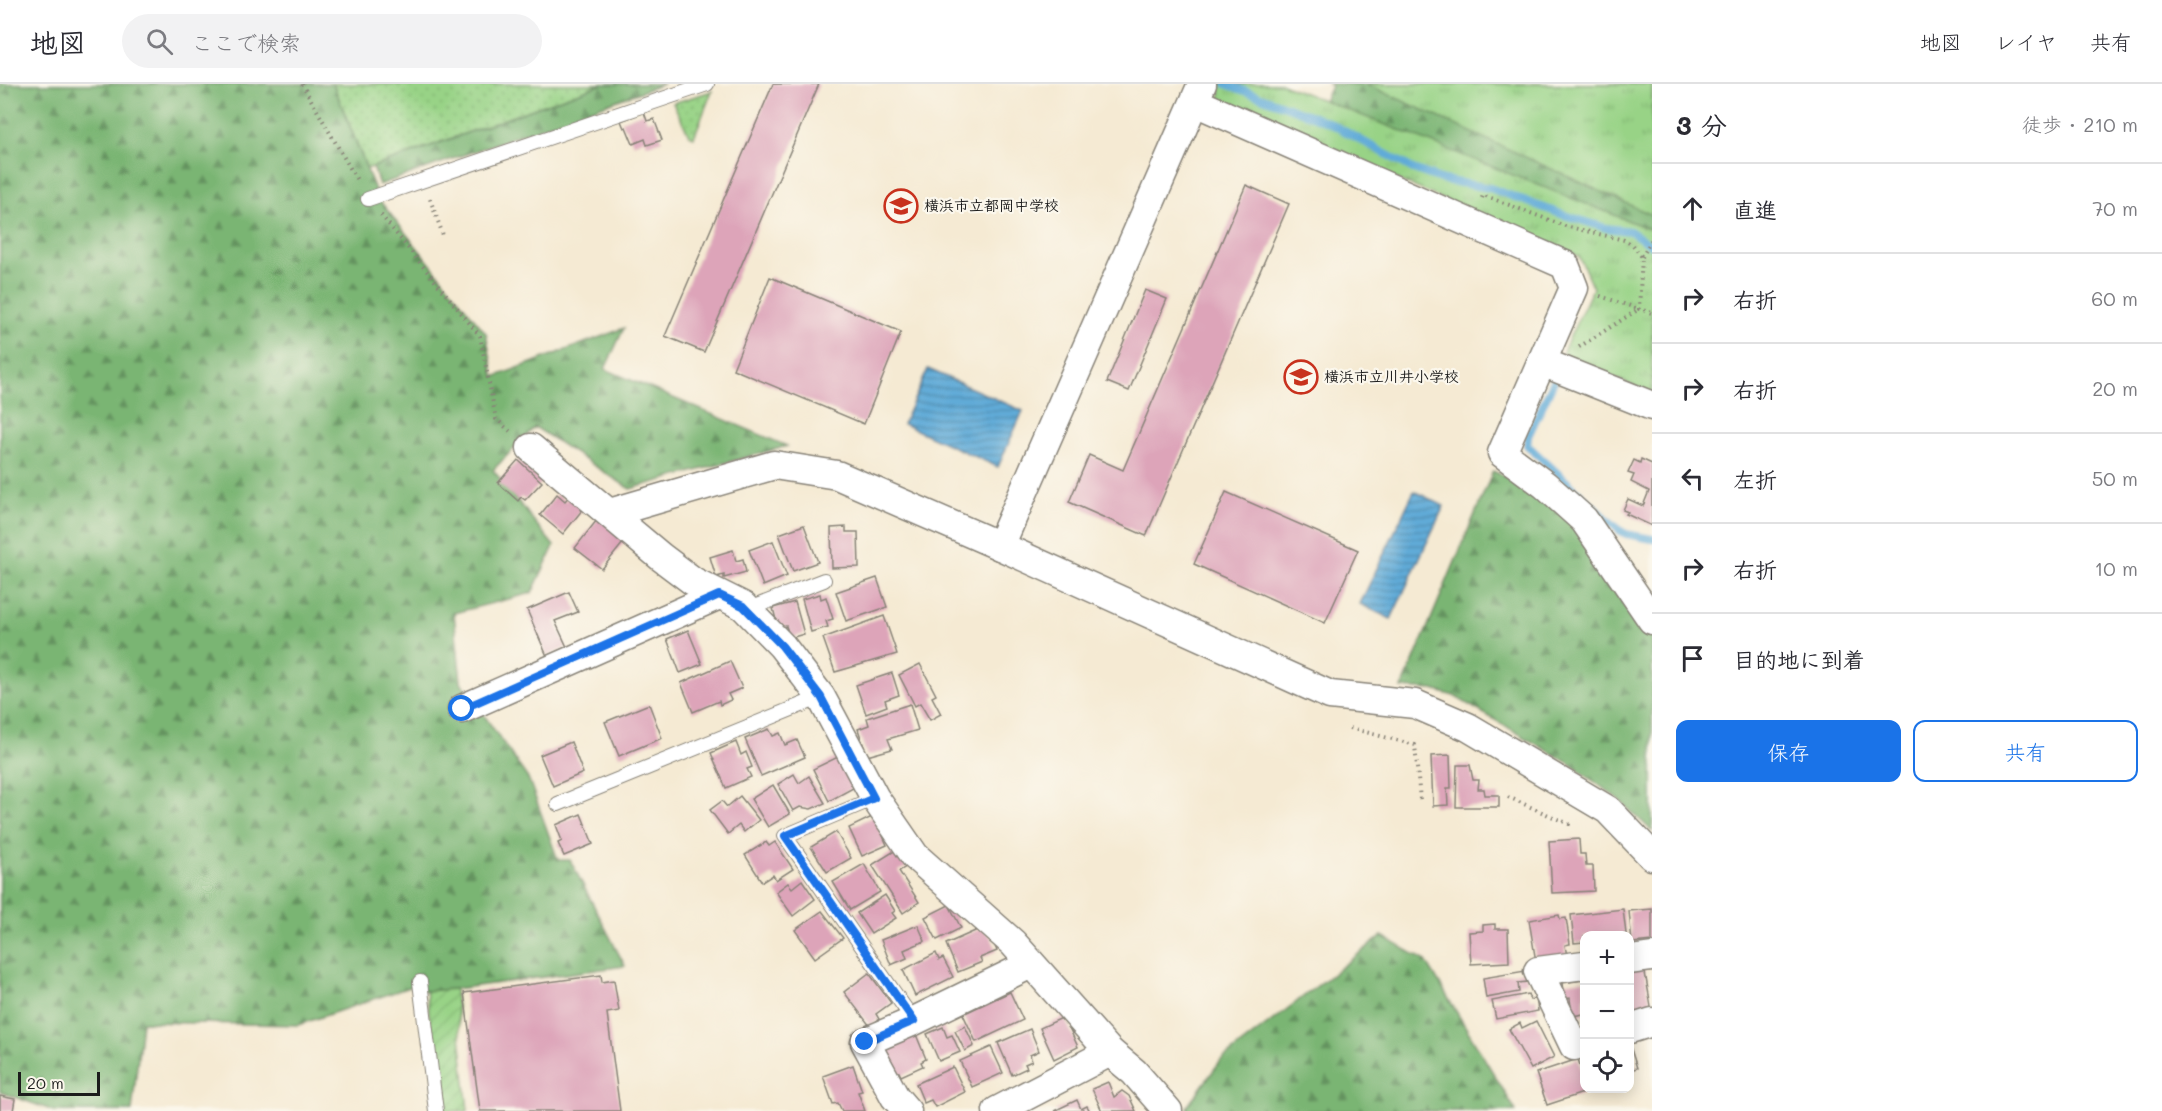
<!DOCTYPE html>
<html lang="ja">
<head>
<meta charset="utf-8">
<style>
	:root { --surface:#fff; --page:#f2f2f3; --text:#2b2b33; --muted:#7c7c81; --line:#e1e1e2; --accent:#1a73e8 }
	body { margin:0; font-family:Mali,"Klee One",sans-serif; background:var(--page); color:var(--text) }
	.controls { position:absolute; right:18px; bottom:18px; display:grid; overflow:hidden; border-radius:12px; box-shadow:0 3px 15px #0003 }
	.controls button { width:54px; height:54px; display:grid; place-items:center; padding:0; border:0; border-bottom:2px solid var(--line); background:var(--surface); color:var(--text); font:30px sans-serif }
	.scale { position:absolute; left:18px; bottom:15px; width:82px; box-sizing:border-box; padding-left:6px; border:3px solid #1c1c1c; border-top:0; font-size:16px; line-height:21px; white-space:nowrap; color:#1c1c1c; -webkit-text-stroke:4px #fbf7ec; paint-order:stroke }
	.stop { position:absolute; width:18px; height:18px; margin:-14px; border:4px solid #1a73e8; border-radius:50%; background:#fff }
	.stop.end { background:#1a73e8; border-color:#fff; box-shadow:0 2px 6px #0008 }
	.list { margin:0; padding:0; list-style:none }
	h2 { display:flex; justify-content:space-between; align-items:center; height:78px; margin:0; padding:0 24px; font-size:26px }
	h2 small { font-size:20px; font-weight:400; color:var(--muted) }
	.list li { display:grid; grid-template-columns:39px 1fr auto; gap:18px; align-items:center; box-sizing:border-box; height:90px; padding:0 24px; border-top:2px solid var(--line) }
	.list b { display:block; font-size:22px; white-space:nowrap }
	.list em { font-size:20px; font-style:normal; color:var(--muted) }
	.actions { display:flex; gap:12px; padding:18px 24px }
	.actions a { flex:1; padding:14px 0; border:2px solid var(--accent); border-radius:12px; text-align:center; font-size:21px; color:var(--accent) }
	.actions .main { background:var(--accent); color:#fff }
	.icon { flex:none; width:33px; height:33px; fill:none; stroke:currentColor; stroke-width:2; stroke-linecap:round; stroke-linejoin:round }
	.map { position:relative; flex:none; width:1652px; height:1027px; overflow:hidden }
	header { display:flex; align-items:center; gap:36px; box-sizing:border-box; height:84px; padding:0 30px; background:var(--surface); border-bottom:2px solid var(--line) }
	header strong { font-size:28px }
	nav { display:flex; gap:33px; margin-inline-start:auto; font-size:21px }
	.search { width:420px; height:54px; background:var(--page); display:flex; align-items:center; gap:15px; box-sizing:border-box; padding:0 21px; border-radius:33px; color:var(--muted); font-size:22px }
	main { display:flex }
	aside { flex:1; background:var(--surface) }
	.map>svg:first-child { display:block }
	.grass { fill:url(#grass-dots); stroke:#5a7851; stroke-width:1.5 }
	.forest { fill:url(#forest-firs); stroke:#4b6848; stroke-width:1.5 }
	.park { fill:url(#park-tufts); stroke:#5a7851; stroke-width:1.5 }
	.garden { fill:url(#garden-furrows); stroke:#5a7851; stroke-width:1.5 }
	.water { fill:url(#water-rules); stroke:#3e647a; stroke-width:1.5 }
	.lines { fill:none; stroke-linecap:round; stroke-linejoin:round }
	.stream { stroke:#60abd8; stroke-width:8 }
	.building { fill:#dda4b9 }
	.service-casing { stroke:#888378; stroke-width:16 }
	.minor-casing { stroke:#888378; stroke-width:31 }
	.path { stroke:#888378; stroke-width:4; stroke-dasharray:1.5 4.5; stroke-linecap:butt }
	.service { stroke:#fff; stroke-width:14 }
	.minor { stroke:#fff; stroke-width:28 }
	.route { stroke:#1a73e8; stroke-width:8 }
	.labels { text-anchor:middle; stroke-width:4.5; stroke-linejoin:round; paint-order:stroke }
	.poi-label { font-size:15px; font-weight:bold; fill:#1c1c1c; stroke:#fbf7ec; text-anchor:start }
</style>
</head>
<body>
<header>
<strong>地図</strong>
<div class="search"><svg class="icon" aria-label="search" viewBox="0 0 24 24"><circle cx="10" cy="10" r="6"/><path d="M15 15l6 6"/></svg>ここで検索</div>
<nav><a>地図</a><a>レイヤ</a><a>共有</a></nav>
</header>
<main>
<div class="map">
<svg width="1652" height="1027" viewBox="0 0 1652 1027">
	<defs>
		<pattern id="grass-dots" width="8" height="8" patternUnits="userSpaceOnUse" patternTransform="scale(1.5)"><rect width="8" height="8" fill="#98d386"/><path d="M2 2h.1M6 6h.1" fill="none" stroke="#82b573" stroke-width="1.8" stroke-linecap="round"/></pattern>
		<pattern id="forest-firs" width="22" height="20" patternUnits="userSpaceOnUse" patternTransform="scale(1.5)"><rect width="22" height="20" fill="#7ab573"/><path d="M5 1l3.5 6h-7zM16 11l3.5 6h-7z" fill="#63925e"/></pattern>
		<pattern id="park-tufts" width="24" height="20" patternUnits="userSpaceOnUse" patternTransform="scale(1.5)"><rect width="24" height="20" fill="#98d386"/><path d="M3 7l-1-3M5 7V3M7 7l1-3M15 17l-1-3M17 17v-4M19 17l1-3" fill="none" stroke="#82b573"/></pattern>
		<pattern id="garden-furrows" width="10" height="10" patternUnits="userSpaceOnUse" patternTransform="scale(1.5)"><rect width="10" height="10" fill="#98d386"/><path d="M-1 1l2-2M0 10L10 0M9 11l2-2" fill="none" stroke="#82b573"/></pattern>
		<pattern id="water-rules" width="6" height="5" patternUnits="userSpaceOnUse" patternTransform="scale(1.5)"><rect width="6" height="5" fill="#60abd8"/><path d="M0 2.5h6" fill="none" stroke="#4e8aae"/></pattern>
	</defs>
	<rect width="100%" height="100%" fill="#fbf7ec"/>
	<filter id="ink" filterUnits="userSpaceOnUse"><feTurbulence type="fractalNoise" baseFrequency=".0167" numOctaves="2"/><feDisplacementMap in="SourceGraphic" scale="12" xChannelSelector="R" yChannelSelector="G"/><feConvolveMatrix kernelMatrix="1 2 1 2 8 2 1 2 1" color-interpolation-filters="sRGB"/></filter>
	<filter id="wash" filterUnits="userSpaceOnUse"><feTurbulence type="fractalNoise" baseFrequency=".008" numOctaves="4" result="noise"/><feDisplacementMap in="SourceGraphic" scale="24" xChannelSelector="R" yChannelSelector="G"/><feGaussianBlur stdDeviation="1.35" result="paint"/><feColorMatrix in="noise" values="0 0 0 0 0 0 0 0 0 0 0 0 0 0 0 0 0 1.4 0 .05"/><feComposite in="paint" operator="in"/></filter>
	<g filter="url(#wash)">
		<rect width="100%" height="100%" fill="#f5ead3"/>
		<g class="grass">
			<polygon points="333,0 602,0 367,85"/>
			<polygon points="712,7 694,53 689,51 673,19"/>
		</g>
		<g class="forest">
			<polygon points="0,0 333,0 379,116 486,249 494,293 624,244 605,285 787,362 630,405 535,343 493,386 554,462 532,509 454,529 461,598 529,696 558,776 570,776 625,882 455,905 426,907 412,902 298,941 142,938 132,1027 54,1027 0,1008"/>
			<polygon points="602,0 663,0 379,101 373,83"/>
			<polygon points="1328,0 1652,0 1652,146 1324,17 1331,2"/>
			<polygon points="1493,387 1539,409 1580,443 1652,548 1652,747 1618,715 1567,678 1454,612 1433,606 1402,604"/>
			<polygon points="1382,852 1426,877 1516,1027 1188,1027 1187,1023 1221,976"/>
		</g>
		<g class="park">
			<polygon points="1220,0 1282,0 1652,146 1652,310 1565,273 1563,268 1565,263 1593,204 1579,172 1480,131 1220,19"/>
			<polygon points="1366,0 1652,0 1652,131"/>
		</g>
		<polygon class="garden" points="455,905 468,1027 442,1027 426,907"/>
		<g class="water">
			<polygon points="928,285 1023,327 998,383 903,340"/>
			<polygon points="1414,407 1444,422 1391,535 1360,520"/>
		</g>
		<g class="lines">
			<g class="stream">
				<polyline points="1226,0 1328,38 1413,85 1443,96 1490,104 1561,130 1606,144 1630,147 1652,162"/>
				<polyline points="1554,297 1528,352 1527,361 1619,446 1626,450 1652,455"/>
			</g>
		</g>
		<g id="blocks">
			<g class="building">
				<polygon points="773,0 819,0 704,268 665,252"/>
				<polygon points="644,28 647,37 654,35 662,56 647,61 645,55 633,60 626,43 624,44 621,37"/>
				<polygon points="1246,101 1289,120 1146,452 1069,418 1089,371 1123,386"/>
				<polygon points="770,193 901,248 864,340 733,285"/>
				<polygon points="1145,206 1167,215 1129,307 1107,298"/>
				<polygon points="1641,375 1652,380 1652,442 1626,430 1628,428 1623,426 1628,415 1643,422 1649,407 1631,398 1634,391 1628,389 1634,376 1640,379"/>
				<polygon points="518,376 542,398 525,416 521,413 518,417 498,399"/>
				<polygon points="573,408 587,420 563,450 540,431 557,410 565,417"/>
				<polygon points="1226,408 1358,466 1325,539 1194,480"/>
				<polygon points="600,432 627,454 602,485 575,464"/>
				<polygon points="804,441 818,478 793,487 779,450"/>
				<polygon points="846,443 846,448 858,448 859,483 832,484 831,444"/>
				<polygon points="773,457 787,492 763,502 749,466"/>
				<polygon points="733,466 736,477 743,475 746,488 724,494 724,491 716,493 710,473"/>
				<polygon points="877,494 887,523 846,537 836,508"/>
				<polygon points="569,508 578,528 555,537 567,563 547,572 527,526"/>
				<polygon points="820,510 821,515 826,513 833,535 826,537 828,543 811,548 802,515"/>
				<polygon points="795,518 804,550 790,554 786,542 778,544 773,524"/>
				<polygon points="884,532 897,570 835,588 823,554"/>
				<polygon points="688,546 702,580 680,589 667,555"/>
				<polygon points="730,577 742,604 728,610 731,616 720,621 719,617 693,628 681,599"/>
				<polygon points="920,580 936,611 932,613 941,630 930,636 920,619 915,622 899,591"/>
				<polygon points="892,589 899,611 885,616 887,622 866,630 856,601"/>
				<polygon points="649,620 662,654 619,672 605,638"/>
				<polygon points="910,620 918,646 888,655 892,665 867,672 858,645 869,641 867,634"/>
				<polygon points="769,645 773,652 780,649 785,661 797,656 805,673 761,692 745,655"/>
				<polygon points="571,658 583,689 553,702 540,671"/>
				<polygon points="736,658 741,671 746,668 752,683 747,685 751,693 726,704 711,669"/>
				<polygon points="1450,671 1451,704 1447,704 1448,721 1433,722 1431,672"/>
				<polygon points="840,672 855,703 829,717 813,685"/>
				<polygon points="1457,681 1470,681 1473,696 1479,696 1478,705 1484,705 1485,711 1499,711 1499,723 1456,723"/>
				<polygon points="794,690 799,699 809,692 825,719 811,725 800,723 793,727 778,700"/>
				<polygon points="773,701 790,730 768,743 751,715"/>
				<polygon points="740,712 759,736 744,748 739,741 728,750 710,726 722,717 727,723"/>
				<polygon points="581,730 593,760 564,772 558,759 562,757 556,741"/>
				<polygon points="874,732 887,761 862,772 849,744"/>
				<polygon points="836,748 851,774 827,788 811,763"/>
				<polygon points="1579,755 1580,770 1585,770 1586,782 1593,782 1594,807 1552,809 1549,757"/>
				<polygon points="766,758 769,762 775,758 793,785 776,796 773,791 762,798 745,771"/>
				<polygon points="896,766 906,783 899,787 919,818 903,829 872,781"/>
				<polygon points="864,780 880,808 850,826 833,798"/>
				<polygon points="802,796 815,815 793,832 776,808 788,799 792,804"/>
				<polygon points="885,811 895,827 892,829 896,834 871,850 857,829"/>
				<polygon points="949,821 961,844 937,856 925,833"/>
				<polygon points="1623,825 1626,850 1584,852 1584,858 1574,859 1571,831"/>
				<polygon points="1652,825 1652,857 1632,859 1629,827"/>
				<polygon points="822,827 843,854 815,874 795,846"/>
				<polygon points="1559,831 1560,835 1566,834 1570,860 1565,861 1567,873 1536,878 1529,836"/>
				<polygon points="1495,840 1495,845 1508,845 1509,878 1471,880 1469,848 1483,847 1483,841"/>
				<polygon points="918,841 925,857 904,866 907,874 891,881 881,856"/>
				<polygon points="982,844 991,853 997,867 980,874 982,878 958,888 946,860"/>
				<polygon points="936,869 939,876 943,874 953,893 915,912 903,886"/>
				<polygon points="1644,883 1652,928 1630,932 1630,886"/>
				<polygon points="1525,887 1527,898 1518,899 1519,908 1486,914 1483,894"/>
				<polygon points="869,889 891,919 876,930 879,935 870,942 844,908"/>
				<polygon points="601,891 602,898 614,896 619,927 607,929 620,1027 480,1027 464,909"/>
				<polygon points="1584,896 1584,930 1572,932 1570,914 1564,915 1562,899"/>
				<polygon points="1010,908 1023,936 976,958 963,930"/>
				<polygon points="1528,910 1530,916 1536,914 1538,927 1496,935 1492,917"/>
				<polygon points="1064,933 1078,963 1054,975 1040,944"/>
				<polygon points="1536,937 1554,973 1531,985 1509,945 1520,939 1522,944"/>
				<polygon points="965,942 974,962 965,967 955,947"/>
				<polygon points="943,943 947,953 952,951 960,968 939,977 927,950"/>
				<polygon points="1030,945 1039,967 1030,971 1032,977 1025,980 1027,984 1012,991 998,959"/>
				<polygon points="915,948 926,975 921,978 923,982 901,992 899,988 895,990 883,962"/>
				<polygon points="1630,962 1637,984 1630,986"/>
				<polygon points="991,963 1003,989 972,1003 960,977"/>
				<polygon points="1578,975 1584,994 1584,1004 1588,1004 1589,1007 1547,1021 1536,989"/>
				<polygon points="853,981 862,1007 858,1008 865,1027 842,1027 838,1019 833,1020 823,992"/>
				<polygon points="953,983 965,1008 935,1023 931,1016 924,1019 916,1000"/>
				<polygon points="1108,998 1114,1013 1122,1007 1129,1012 1136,1027 1102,1027 1092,1005"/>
				<polygon points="0,1012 15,1015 13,1027 0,1027"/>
				<polygon points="1077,1016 1081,1025 1087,1022 1090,1027 1054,1027"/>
			</g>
		</g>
	</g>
	<g filter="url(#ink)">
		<use href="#blocks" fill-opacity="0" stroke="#888378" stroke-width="1.5"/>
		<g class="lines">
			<defs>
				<g id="service">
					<polyline points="368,115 707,0"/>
					<polyline points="746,526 824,496"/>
					<polyline points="875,714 785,752 914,937"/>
					<polyline points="558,720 821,613"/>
					<polyline points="420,898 436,1027"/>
				</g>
				<g id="minor">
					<polyline points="1195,18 1565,181 1574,204 1502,369 1545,401 1584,436 1652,536"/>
					<polyline points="1542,278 1652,322"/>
					<polyline points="531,364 661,473 693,497 743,522 782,562 821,613 875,714 915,772 1013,859 1110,968 1134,988 1168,1027"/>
					<polyline points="610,429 774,381 837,391 1000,462 1330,611 1415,620 1468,643 1608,726 1652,772"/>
					<polyline points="1000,462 1202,0"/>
					<polyline points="462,625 719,511"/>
					<polyline points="1630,876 1652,873"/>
					<polyline points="1584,881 1538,887 1574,962 1584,959"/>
					<polyline points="1630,945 1652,938"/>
					<polyline points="907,1027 895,1013 865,958 914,937 1031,880"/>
					<polyline points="997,1027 1110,968"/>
				</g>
			</defs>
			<use href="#service" class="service-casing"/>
			<use href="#minor" class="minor-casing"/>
			<g class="path">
				<polyline points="302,0 358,98"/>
				<polyline points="1482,114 1483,111 1565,142 1624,156 1633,161 1642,173 1639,225 1652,229"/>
				<polyline points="430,115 443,151"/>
				<polyline points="381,131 480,252 496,335 510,347"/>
				<polyline points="1642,173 1652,155"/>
				<polyline points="1600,212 1639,225"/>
				<polyline points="1579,263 1639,225"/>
				<polyline points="1350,644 1415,661 1420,716"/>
				<polyline points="1508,713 1569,740 1571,736"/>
			</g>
			<use href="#service" class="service"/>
			<use href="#minor" class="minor"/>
		</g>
	</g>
	<g class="lines" filter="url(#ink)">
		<polyline class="route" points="462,625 719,511 743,522 782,562 821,613 874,714 785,752 914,937 865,958"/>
	</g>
	<defs>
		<symbol id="school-ring" viewBox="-11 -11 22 22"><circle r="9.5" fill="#fbf7ec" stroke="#c8321e" stroke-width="1.5"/><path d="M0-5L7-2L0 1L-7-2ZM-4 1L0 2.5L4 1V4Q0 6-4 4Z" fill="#c8321e"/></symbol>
	</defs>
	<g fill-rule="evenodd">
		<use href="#school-ring" x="882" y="103" width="38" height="38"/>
		<use href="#school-ring" x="1282" y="274" width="38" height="38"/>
	</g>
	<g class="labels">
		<g class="poi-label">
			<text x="924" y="127">横浜市立都岡中学校</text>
			<text x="1324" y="298">横浜市立川井小学校</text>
		</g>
	</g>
</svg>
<div class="controls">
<button>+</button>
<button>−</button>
<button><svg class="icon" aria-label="locate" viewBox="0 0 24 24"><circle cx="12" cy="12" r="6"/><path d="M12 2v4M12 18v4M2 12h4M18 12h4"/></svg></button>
</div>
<div class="scale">20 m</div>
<div class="stop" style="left:462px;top:625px"></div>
<div class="stop end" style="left:865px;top:958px"></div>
</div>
<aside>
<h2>3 分<small>徒歩 · 210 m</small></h2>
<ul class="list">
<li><svg class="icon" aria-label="ahead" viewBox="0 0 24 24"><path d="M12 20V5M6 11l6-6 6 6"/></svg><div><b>直進</b></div><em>70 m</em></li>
<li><svg class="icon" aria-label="right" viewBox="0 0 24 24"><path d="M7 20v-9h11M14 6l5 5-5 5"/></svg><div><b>右折</b></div><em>60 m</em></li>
<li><svg class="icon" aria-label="right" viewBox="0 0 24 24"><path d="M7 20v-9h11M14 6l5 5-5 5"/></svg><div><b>右折</b></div><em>20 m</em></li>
<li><svg class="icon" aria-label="left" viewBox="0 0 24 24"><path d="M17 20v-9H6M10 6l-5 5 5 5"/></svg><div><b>左折</b></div><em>50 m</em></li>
<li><svg class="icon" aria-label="right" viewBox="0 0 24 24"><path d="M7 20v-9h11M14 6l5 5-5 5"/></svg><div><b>右折</b></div><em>10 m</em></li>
<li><svg class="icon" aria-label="arrive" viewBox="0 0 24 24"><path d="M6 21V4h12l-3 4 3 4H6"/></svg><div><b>目的地に到着</b></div></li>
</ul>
<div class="actions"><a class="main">保存</a><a>共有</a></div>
</aside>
</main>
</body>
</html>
